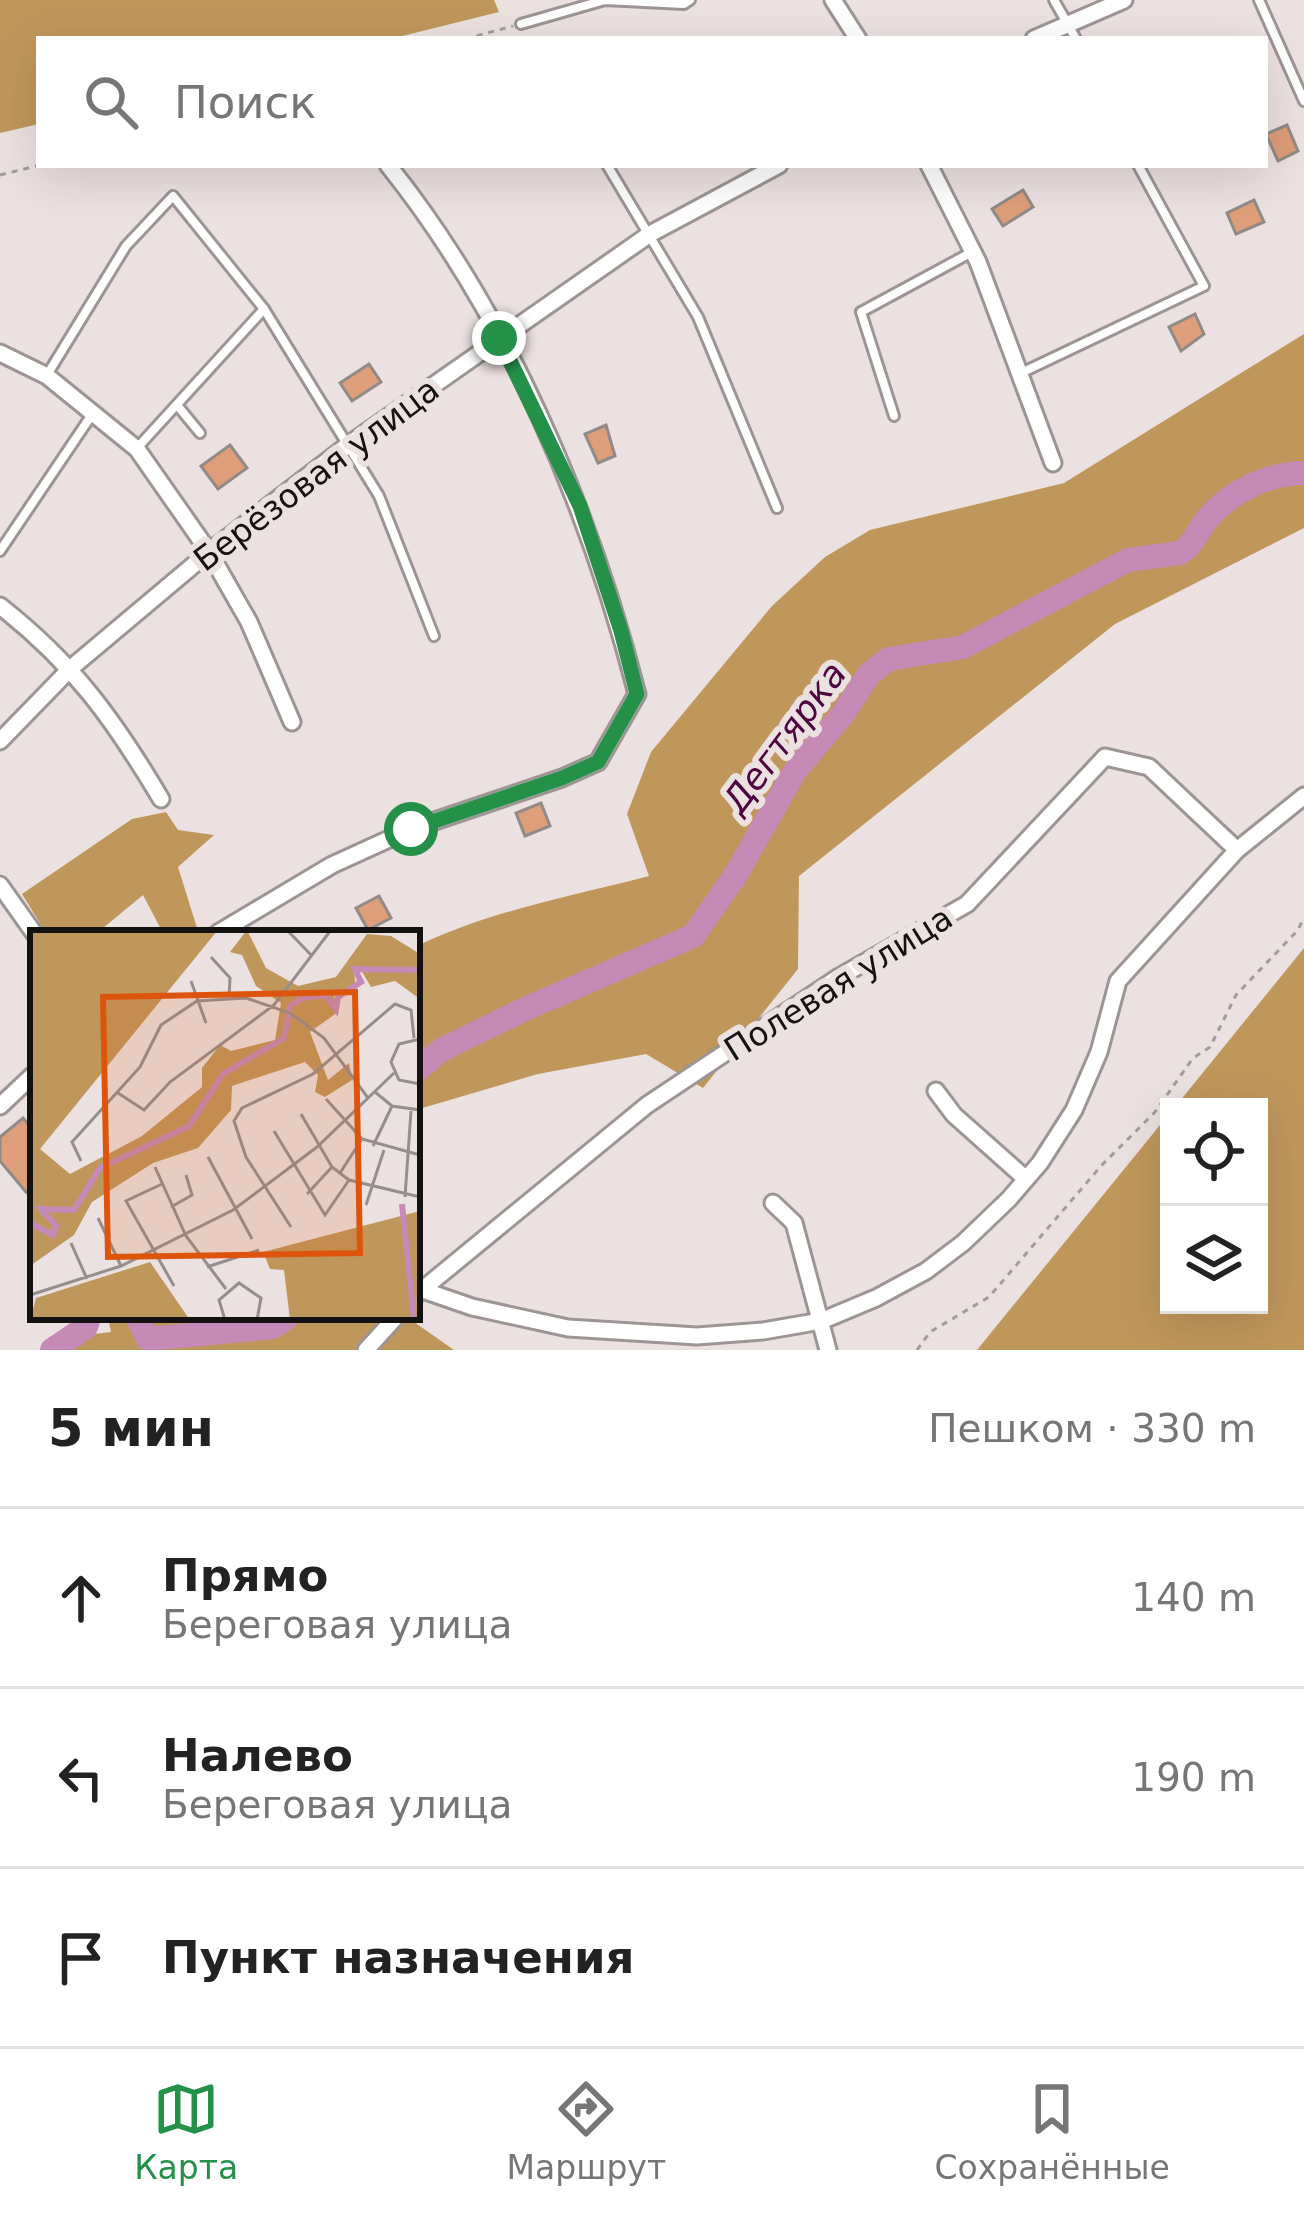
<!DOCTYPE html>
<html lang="ru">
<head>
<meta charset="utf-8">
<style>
	:root { --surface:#fff; --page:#f2f2f2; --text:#222; --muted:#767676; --line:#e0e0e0; --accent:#249048 }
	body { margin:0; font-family:"DejaVu Sans",sans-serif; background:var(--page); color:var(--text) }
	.controls { position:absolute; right:36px; bottom:36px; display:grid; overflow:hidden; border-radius:0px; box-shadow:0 12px 48px #0002 }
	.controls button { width:108px; height:108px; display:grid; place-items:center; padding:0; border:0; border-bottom:3px solid var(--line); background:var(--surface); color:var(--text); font:60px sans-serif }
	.stop { position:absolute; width:36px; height:36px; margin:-27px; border:9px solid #249048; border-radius:50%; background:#fff }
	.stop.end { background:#249048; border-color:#fff; box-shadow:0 3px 12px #0008 }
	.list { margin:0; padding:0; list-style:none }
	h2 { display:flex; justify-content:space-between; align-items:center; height:156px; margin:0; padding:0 48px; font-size:51px }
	h2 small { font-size:39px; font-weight:400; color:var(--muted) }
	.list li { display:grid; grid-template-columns:78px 1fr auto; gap:36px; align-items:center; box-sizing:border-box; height:180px; padding:0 48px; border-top:3px solid var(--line) }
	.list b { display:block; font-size:45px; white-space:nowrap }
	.list p { margin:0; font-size:39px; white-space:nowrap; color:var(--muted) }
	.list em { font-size:39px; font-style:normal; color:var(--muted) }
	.icon { flex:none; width:66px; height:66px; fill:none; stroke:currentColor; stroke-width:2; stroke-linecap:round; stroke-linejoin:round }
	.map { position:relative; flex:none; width:1304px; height:1350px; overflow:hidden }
	.search { position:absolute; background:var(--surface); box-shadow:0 12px 48px #0002; left:36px; right:36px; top:36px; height:132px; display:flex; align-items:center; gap:30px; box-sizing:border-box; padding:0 42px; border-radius:0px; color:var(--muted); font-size:45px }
	.sheet { height:696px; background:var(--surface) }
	nav { display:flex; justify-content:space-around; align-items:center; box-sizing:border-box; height:168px; border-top:3px solid var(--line); background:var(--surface); font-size:33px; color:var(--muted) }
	nav a { display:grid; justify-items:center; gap:6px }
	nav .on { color:var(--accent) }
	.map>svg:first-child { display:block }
	.forest { fill:#c0975b }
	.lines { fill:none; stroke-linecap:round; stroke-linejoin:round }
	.river { stroke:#c58ab5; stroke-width:24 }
	.building { fill:#de9e79; stroke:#918a86; stroke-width:3 }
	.service-casing { stroke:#9d9594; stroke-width:14 }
	.minor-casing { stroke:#9d9594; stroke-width:21 }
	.path { stroke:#a49c9b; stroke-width:3; stroke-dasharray:6 6; stroke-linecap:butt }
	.service { stroke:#fff; stroke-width:8 }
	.minor { stroke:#fff; stroke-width:15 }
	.route { stroke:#249048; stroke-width:15 }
	.labels { text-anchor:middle; stroke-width:12; stroke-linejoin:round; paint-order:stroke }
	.street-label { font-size:33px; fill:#141111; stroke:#ebe1e0 }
	.water-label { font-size:36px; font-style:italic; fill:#4e0441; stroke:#ebe1e0 }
	.inset-river { fill:none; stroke:#c58ab5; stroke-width:6 }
	.inset-road { fill:none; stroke:#958e8d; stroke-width:3 }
	.view { fill:#dd550c; fill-opacity:0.15; stroke:#dd550c; stroke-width:6 }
	.inset-edge { fill:none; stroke:#141111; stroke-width:6 }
</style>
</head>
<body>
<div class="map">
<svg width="1304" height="1350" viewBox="0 0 1304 1350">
	<rect width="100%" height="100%" fill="#ebe1e0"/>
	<g class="forest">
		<polygon points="0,0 494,0 499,12 390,39 39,39 39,124 0,133"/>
		<path d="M1304 334V528L1115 624 799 876 798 969 703 1088 646 1054 538 1074 419 1109 417 1117V946C489 911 572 896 649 876L627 814 651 752 772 606 825 557 870 530 1064 483Z"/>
		<polygon points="166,812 178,830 214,835 178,867 197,928 202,933 163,933 143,895 97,933 46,933 22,894 132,819"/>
		<polygon points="1304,948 1304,1350 977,1350 1169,1114 1169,1305 1259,1305 1259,1107 1175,1107"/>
		<polygon points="108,1317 407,1317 454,1350 47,1350 68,1337 111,1332"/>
	</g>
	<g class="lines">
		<g class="river">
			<path d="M417 1070 441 1050 525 1009 693 936 735 876 795 771 843 714 870 673 889 659 963 647 1128 560 1180 553C1195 544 1198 528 1210 516 1233 490 1270 473 1304 473"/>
			<polyline points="137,1317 148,1339 273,1327 288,1317"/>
			<polyline points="52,1350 86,1327 89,1317"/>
		</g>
	</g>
	<g class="building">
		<polygon points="1287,125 1298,151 1278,161 1266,134"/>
		<polygon points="1023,190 1033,207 1003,226 992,209"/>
		<polygon points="1254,200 1264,222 1236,234 1227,213"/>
		<polygon points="1195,314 1204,334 1181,351 1169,327"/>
		<polygon points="369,364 381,382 352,401 340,383"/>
		<polygon points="606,425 615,456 598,463 585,434"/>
		<polygon points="230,445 247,468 218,489 201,466"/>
		<polygon points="541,803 550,826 525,836 516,813"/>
		<polygon points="379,896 391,918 368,930 356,908"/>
		<polygon points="23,1118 33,1130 33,1186 26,1192 0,1161 0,1137"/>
	</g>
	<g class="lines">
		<defs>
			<g id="service">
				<polyline points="1054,0 1076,39"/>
				<polyline points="1259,0 1304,101"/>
				<polyline points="521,24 605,0 684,4 690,0"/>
				<polyline points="607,165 698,317 777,508"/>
				<polyline points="1021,373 1204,286 1138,165"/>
				<polyline points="47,375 126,246 173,196 264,309 379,496 434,636"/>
				<polyline points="177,405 200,433"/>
				<polyline points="894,416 861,312 972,252"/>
				<polyline points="138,447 264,309"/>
				<polyline points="0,551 93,413"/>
			</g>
			<g id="minor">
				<polyline points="833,0 858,39"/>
				<polyline points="1034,39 1124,0"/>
				<polyline points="929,165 978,262 1053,463"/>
				<polyline points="0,353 47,376 137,449 209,552 249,622 292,722"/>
				<path d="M0 606C74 664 114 720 161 799"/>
				<polyline points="0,741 71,668 209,552 348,445 650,234 779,165"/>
				<polyline points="0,885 34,933"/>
				<path d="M218 933 332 865 411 829 562 778 598 762 637 694C590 510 508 315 388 165"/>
				<polyline points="936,1091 954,1115 1026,1179"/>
				<polyline points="0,1106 33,1075"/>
				<polyline points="773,1203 794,1223 828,1350"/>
				<polyline points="417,1288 472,1307 568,1328 697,1336 763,1331 821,1321 876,1298 926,1271 963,1243 1009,1199 1040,1163 1074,1110 1099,1052 1118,981 1237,850 1304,796"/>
				<polyline points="417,1294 647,1105 839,977 967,904 1105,757 1149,767 1237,850"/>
				<polyline points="366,1350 396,1317"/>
			</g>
		</defs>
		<use href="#service" class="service-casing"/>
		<use href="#minor" class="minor-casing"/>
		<g class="path">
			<polyline points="465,39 513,26"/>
			<polyline points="0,175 40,165"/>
			<polyline points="917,1350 930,1332 989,1297 1101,1166 1155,1112 1193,1058 1210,1047 1236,995 1298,930 1304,917"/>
		</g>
		<use href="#service" class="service"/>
		<use href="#minor" class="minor"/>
	</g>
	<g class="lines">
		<polyline class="route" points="411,829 562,778 598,762 637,694 621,631 580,506 499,338"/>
	</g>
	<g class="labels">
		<g class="street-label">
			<text transform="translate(316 474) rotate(-37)" y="12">Берёзовая улица</text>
			<text transform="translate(838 983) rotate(-32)" y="12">Полевая улица</text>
		</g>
		<g class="water-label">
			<text transform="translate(784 737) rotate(-53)" y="13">Дегтярка</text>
		</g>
	</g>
	<g transform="translate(30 930)">
		<rect width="390" height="390" fill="#ebe1e0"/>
		<path d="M0 0 187 1 10 219 40 244 112 206 172 157V138L190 115 201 121 245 110 251 73 226 56 212 25 200 22 217 0 236 38 268 56 306 47 337 4 361 6 390 24V69L365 51 341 57 331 40 324 43 326 56 304 66 308 82 280 102 298 150 319 133 322 150 295 167 285 162 288 145 275 132 202 156 201 180 168 218 123 233 62 272 44 305 0 336ZM390 281V390H260L254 340 240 339 233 322ZM120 332 160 390H0L6 368Z" fill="#c0975b"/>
		<path class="inset-river" d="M372 274 384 390M0 293 23 305 26 296 11 279 44 280 70 238 159 196 193 144 254 108 260 76 272 68 296 65 306 79 308 67 331 52 325 39 390 40"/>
		<path class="inset-road" d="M257 0 282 26M181 27 200 48 199 67M161 51 176 93M390 109 369 114 361 132 369 150 390 154M345 162 362 176 390 180M88 163 114 180 140 152 244 75 301 0M296 169 332 209 390 225M271 184 302 237 319 250 390 267M244 201 295 285 319 250M343 216 362 176M178 227 222 309M51 231 42 212 110 137 131 95 167 71 216 68 260 83 294 108 338 168M125 237 156 306 196 359M310 243 332 209M132 254 96 271 144 356M277 264 302 237M375 267 381 181M336 275 354 220M141 277 162 265 156 245M68 288 91 336M261 297 216 227 204 191 212 178 283 144 365 74 381 80 384 108M41 313 57 349M177 337 229 320M0 365 91 336 203 280 287 217 364 143M195 390 189 370 209 353 231 368 227 390"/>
		<path class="view" d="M325 62 330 323 78 327 73 67Z"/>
		<rect width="390" height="390" class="inset-edge"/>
	</g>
</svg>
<div class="controls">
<button><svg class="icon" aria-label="locate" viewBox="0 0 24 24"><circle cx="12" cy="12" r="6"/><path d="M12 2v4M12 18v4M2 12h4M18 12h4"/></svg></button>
<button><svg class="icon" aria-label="layers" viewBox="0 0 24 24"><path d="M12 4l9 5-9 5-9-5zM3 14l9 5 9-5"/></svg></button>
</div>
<div class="stop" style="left:411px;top:829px"></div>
<div class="stop end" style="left:499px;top:338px"></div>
<div class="search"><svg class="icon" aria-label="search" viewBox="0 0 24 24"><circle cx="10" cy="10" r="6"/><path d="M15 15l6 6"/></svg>Поиск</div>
</div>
<section class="sheet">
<h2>5 мин<small>Пешком · 330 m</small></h2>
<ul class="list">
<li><svg class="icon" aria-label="ahead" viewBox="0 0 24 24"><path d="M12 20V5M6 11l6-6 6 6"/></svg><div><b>Прямо</b><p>Береговая улица</p></div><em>140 m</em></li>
<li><svg class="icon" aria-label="left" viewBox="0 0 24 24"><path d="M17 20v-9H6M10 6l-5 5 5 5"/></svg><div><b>Налево</b><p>Береговая улица</p></div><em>190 m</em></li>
<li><svg class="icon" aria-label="arrive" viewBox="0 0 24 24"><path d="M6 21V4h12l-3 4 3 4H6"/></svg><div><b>Пункт назначения</b></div></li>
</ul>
</section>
<nav>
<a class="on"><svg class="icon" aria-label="map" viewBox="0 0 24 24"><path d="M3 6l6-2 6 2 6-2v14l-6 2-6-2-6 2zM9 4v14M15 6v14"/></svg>Карта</a>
<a><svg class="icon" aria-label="directions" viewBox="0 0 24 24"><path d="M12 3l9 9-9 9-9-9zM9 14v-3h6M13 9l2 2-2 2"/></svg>Маршрут</a>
<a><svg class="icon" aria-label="saved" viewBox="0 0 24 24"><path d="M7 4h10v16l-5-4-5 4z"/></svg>Сохранённые</a>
</nav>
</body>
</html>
